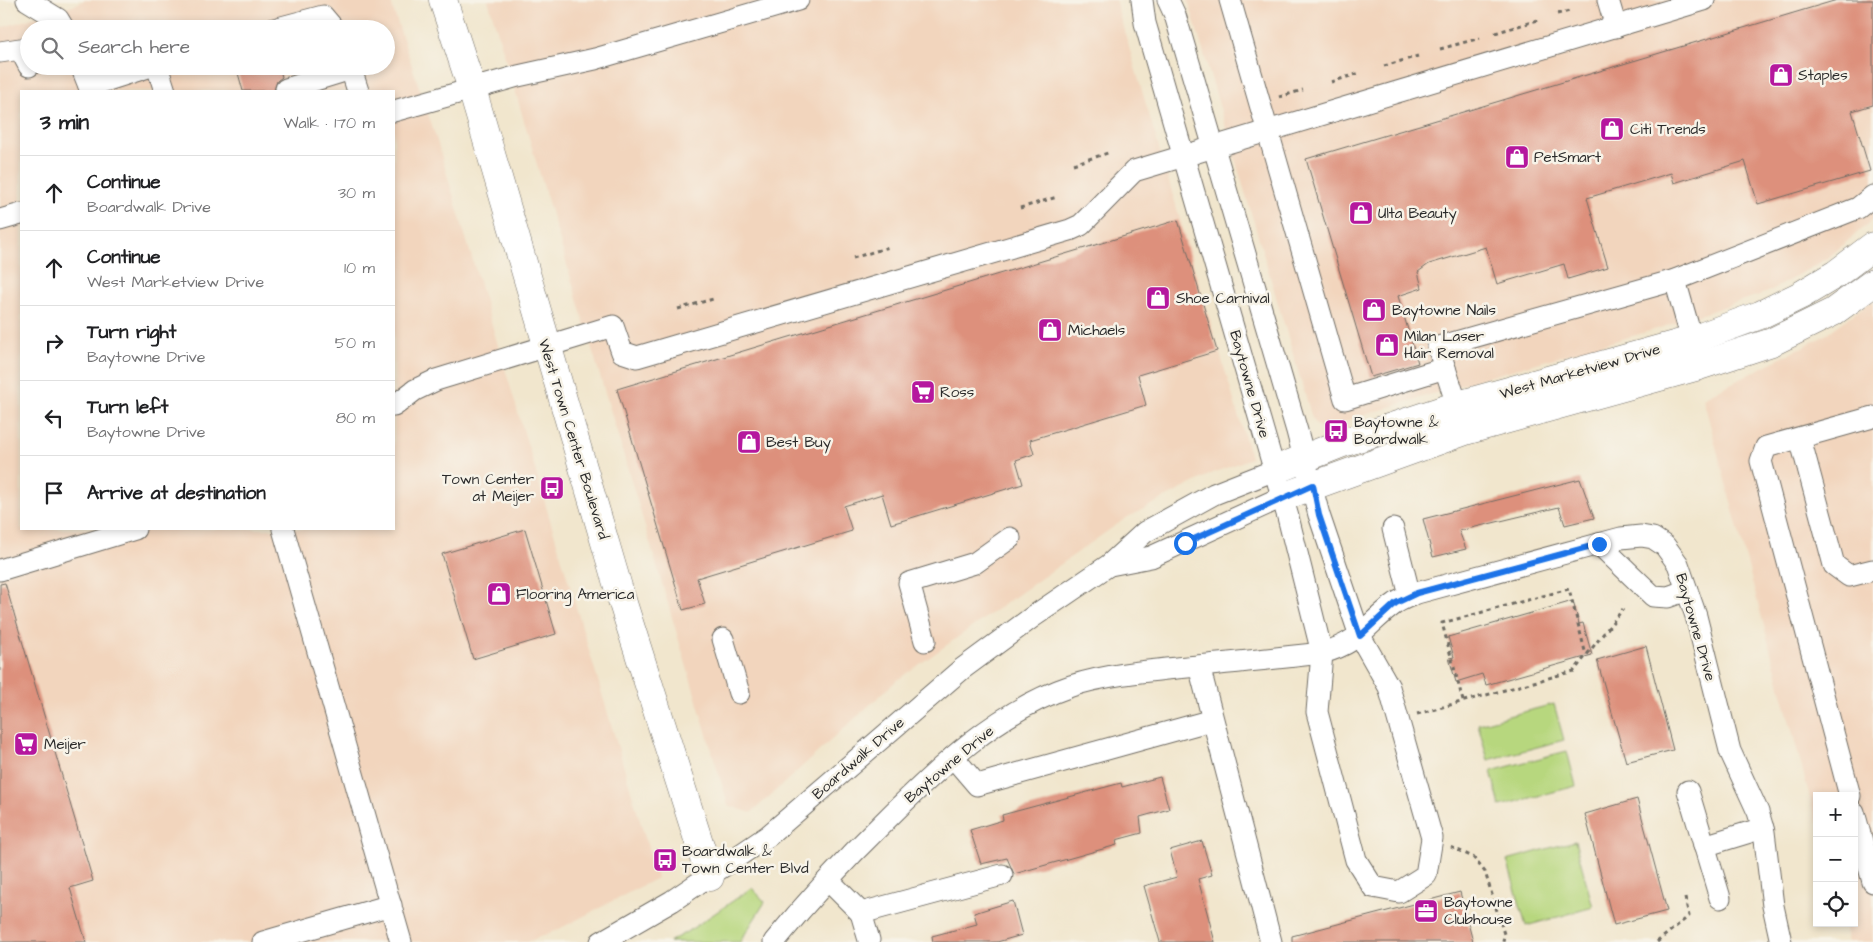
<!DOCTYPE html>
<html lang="en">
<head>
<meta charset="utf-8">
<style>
	:root { --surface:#fff; --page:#f2f2f2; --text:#202124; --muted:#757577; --line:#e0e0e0 }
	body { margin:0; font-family:"Architects Daughter",sans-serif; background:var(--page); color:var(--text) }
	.controls { position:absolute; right:15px; bottom:15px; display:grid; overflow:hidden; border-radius:0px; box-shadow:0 2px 8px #0003 }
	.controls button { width:45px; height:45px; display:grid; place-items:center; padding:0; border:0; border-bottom:1px solid var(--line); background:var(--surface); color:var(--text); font:25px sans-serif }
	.stop { position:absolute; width:15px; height:15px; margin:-11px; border:4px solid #1a73e8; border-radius:50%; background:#fff }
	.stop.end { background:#1a73e8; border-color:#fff; box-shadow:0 1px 5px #0008 }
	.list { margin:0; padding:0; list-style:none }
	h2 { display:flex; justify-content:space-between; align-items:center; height:65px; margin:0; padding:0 20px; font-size:21px }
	h2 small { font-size:16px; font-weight:400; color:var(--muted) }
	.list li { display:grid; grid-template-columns:32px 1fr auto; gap:15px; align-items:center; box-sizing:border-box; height:75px; padding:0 20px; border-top:1px solid var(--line) }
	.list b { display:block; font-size:19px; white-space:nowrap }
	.list p { margin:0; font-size:16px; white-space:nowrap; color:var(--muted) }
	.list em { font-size:16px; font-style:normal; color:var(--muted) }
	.icon { flex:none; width:28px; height:28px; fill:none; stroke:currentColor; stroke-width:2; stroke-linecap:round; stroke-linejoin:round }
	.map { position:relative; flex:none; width:1873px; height:942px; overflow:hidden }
	.search { position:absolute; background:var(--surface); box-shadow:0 2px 8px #0003; left:20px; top:20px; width:375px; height:55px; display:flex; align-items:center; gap:12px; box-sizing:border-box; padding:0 18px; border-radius:28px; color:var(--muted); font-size:19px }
	.panel { position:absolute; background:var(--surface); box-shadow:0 2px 8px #0003; left:20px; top:90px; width:375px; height:440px; border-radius:0px }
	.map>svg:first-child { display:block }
	.built { fill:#f2d5bd; fill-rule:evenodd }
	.green { fill:#b7d77e; stroke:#718154 }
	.building { fill:#dd907b }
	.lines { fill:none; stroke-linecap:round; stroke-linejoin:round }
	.minor-casing { stroke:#706c64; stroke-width:23 }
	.major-casing { stroke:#706c64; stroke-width:29 }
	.path { stroke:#706c64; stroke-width:3; stroke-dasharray:4 4; stroke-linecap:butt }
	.minor { stroke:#fff; stroke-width:21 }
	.major { stroke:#fff; stroke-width:28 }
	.route { stroke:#1a73e8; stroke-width:6 }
	.labels { text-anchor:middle; stroke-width:5; stroke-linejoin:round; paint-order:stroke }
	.poi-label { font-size:15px; fill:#2b2b2b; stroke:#f7f3e8; text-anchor:start }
	.street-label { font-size:15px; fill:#2b2b2b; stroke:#f7f3e8 }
</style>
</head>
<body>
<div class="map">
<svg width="1873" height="942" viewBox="0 0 1873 942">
	<rect width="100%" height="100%" fill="#f7f3e8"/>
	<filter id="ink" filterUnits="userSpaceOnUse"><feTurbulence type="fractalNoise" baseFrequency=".02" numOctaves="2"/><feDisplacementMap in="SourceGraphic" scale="10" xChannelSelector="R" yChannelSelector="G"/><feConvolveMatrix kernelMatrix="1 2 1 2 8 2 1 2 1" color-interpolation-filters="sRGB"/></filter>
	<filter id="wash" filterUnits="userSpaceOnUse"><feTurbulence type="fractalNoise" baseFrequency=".0096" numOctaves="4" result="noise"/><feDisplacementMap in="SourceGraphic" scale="20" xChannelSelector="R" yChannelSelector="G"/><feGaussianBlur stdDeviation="1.12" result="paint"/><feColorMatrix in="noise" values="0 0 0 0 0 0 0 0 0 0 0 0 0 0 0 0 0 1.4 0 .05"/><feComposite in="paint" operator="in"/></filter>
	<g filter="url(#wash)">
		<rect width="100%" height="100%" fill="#f1e6cd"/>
		<g class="built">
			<path d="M84 0H390L437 141 657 878 559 929 527 942H0V28L73 6ZM29 29H386V66H29ZM21 91H394V529H21Z"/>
			<polygon points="488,0 1115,0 1251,458 1213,473 1126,518 896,681 751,813 728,805"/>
			<polygon points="1188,0 1873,0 1873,219 1828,258 1768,292 1657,329 1480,379 1323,428 1316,425 1312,418"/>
			<polygon points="1873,300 1873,942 1848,942 1843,923 1854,923 1854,796 1817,796 1817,824 1703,398 1824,336"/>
		</g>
		<g class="green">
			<polygon points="1554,704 1564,740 1488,760 1478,724"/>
			<polygon points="1567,751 1576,786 1500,806 1491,771"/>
			<polygon points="1575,841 1593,907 1526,926 1507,860"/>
			<polygon points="752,888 765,902 740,942 669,942 690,930"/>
		</g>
		<g id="blocks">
			<g class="building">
				<polygon points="1837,0 1873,0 1873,105 1852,111 1870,171 1758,204 1745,161 1674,183 1671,173 1587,198 1608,267 1568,279 1564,264 1497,284 1486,247 1429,264 1418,272 1422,288 1398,296 1418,363 1371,377 1306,159"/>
				<polygon points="236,66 279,66 282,77 277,81 274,91 243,91"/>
				<polygon points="1178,220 1217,351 1138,375 1146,405 1030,440 1034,454 1016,460 1023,484 891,524 882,494 844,506 852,531 697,578 705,604 683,610 617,389"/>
				<polygon points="1580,479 1594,518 1565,525 1559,507 1459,531 1466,549 1433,557 1423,519"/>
				<polygon points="525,529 556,634 473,659 442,554"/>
				<polygon points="5,583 93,881 70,888 86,942 0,942 0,584"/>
				<polygon points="1573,601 1579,624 1583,623 1592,655 1486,685 1482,674 1456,682 1449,658 1454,657 1448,637"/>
				<polygon points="1646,646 1673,750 1626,762 1597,660"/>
				<polygon points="1160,777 1169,809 1140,817 1142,833 1116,840 1117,845 1014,874 1007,858 981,864 970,830 1003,820 1002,815 1121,783 1122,787"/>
				<polygon points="1637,799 1667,911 1614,925 1585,814"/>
				<polygon points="1202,841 1212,875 1198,879 1215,942 1160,942 1144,886 1177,877 1170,850"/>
				<polygon points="1460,892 1473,942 1292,942 1292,936"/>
				<polygon points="1013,901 1022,935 997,942 933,942 932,936 977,924 974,913"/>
			</g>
		</g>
	</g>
	<g filter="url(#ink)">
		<use href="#blocks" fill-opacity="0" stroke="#706c64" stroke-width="1"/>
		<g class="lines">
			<defs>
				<g id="minor">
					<polyline points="27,0 58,19 64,29"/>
					<polyline points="1142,0 1145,23 1288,517 1322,653 1317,712 1356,860 1373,887 1399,892 1426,875 1432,838 1398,719 1389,687 1360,636 1319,515 1297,431 1175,15 1168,0"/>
					<polyline points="1230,0 1345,399 1445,368"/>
					<polyline points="1608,0 1616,27"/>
					<polyline points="274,29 323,16 334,29"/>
					<polyline points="0,52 20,49 29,66"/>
					<polyline points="81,66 91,91"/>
					<polyline points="157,66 165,91"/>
					<polyline points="350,66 358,91"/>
					<polyline points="89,86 151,66"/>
					<polyline points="286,89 351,69"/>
					<polyline points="394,111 518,76 595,59 798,0"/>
					<polyline points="0,220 21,214"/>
					<polyline points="1675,280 1696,354"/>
					<polyline points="394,406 415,390 436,380 613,326 622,352 637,357 1070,230 1081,225 1134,171 1704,0"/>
					<polyline points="1462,420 1438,347 1675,280 1858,208 1873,196"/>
					<polyline points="1800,438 1834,565 1849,576 1873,570"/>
					<polyline points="283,529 401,942"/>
					<polyline points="1393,529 1410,596"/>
					<polyline points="1599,544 1653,596 1668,597 1687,590"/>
					<polyline points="1110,565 1151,557 1282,497"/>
					<polyline points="0,570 135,529"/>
					<polyline points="723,639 739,693"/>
					<polyline points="925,641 909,583 975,563 1010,538"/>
					<polyline points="1199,666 1271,942"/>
					<polyline points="953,757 977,785 1212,720"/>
					<polyline points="1688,791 1720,898"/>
					<polyline points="1850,796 1761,461 1766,447 1873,417"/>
					<polyline points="1854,812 1873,882"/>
					<polyline points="1704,846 1763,828"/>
					<polyline points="828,880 861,913 1002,875"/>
					<polyline points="861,913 869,940"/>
					<polyline points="263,942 391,905"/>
					<polyline points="601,942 672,901 768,836 962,669 1034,616 1109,565 1145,532 1214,494 1275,470"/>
					<path d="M774 942C808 900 845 860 884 822 938 768 997 711 1071 686 1108 674 1148 671 1187 667 1232 663 1277 658 1322 653 1362 642 1366 624 1396 603 1402 599 1410 596 1417 593L1621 538 1641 536 1653 538 1665 546 1678 564 1696 616 1730 751 1758 812 1764 832 1773 906 1781 942"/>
				</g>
				<g id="major">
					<polyline points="443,0 472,89 621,597 710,877"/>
					<polyline points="1275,470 1340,444 1458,405 1692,340 1760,315 1801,295 1836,274 1873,246"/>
					<polyline points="1282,497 1465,431 1699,366 1772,342 1833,312 1873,283"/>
				</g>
			</defs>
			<use href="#minor" class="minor-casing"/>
			<use href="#major" class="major-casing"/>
			<g class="path">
				<polyline points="1557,14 1570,11"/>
				<polyline points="1495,33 1538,20"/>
				<polyline points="1440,49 1480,38"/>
				<polyline points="1384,66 1418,56"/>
				<polyline points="1331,82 1360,73"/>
				<polyline points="1279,97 1303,90"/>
				<polyline points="1073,164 1111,152"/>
				<polyline points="1020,208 1057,197"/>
				<polyline points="853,258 889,247"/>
				<polyline points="678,309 713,299"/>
				<polyline points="1463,701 1442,623 1569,589 1586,655"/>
				<polyline points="1417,714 1574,671 1623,609"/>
				<polyline points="1451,847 1473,857 1485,872 1504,934 1503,942"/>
				<polyline points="1657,942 1689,916 1685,898"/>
			</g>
			<use href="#minor" class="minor"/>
			<use href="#major" class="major"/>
		</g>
	</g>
	<g class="lines" filter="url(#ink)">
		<polyline class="route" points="1185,543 1313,485 1319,515 1360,636 1396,603 1417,593 1599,544"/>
	</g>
	<defs>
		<symbol id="shop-square" viewBox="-11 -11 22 22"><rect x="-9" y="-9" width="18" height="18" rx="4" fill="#b5179e" stroke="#f7f3e8"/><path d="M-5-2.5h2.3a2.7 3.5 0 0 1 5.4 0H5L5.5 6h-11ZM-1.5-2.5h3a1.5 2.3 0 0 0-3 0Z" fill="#fff"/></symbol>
		<symbol id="supermarket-square" viewBox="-11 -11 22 22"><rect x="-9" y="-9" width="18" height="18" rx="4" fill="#b5179e" stroke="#f7f3e8"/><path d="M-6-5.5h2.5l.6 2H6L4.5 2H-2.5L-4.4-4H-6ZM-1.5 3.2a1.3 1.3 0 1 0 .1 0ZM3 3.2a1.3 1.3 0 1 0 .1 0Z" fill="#fff"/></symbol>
		<symbol id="bus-square" viewBox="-11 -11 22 22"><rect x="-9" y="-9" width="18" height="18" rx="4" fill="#b5179e" stroke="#f7f3e8"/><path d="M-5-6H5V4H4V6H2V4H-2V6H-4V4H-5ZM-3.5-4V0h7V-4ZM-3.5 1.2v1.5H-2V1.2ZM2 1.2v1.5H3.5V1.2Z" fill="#fff"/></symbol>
		<symbol id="office-square" viewBox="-11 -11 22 22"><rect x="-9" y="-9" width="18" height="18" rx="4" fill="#b5179e" stroke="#f7f3e8"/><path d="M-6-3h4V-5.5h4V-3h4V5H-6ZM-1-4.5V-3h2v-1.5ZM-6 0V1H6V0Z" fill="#fff"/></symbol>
	</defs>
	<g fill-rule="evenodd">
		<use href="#shop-square" x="1767" y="61" width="28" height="28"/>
		<use href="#shop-square" x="1598" y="115" width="28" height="28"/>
		<use href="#shop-square" x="1503" y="143" width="28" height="28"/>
		<use href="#shop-square" x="1347" y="199" width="28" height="28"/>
		<use href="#shop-square" x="1144" y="284" width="28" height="28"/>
		<use href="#shop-square" x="1360" y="296" width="28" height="28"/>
		<use href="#shop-square" x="1036" y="316" width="28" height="28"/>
		<use href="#shop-square" x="1373" y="331" width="28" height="28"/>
		<use href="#supermarket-square" x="909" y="378" width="28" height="28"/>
		<use href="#bus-square" x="1322" y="417" width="28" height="28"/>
		<use href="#shop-square" x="735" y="428" width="28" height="28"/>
		<use href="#bus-square" x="538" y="474" width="28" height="28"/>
		<use href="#shop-square" x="485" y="580" width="28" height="28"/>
		<use href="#supermarket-square" x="12" y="730" width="28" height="28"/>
		<use href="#bus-square" x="651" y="846" width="28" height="28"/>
		<use href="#office-square" x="1412" y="897" width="28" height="28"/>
	</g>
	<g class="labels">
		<g class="poi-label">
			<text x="1798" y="80">Staples</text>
			<text x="1630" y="134">Citi Trends</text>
			<text x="1534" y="162">PetSmart</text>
			<text x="1378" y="218">Ulta Beauty</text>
			<text x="1176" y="303">Shoe Carnival</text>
			<text x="1392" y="315">Baytowne Nails</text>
			<text x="1068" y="335">Michaels</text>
			<text x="1404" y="341">Milan Laser<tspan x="1404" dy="17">Hair Removal</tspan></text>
			<text x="940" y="397">Ross</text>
			<text x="1354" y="427">Baytowne &amp;<tspan x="1354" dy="17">Boardwalk</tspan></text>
			<text x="766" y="447">Best Buy</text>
			<text x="534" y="484" text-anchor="end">Town Center<tspan x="534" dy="17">at Meijer</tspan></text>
			<text x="516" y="599">Flooring America</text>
			<text x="44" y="749">Meijer</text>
			<text x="682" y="856">Boardwalk &amp;<tspan x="682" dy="17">Town Center Blvd</tspan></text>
			<text x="1444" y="907">Baytowne<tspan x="1444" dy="17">Clubhouse</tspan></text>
		</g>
		<g class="street-label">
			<text transform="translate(1580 371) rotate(-16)" y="5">West Marketview Drive</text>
			<text transform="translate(1250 384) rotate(74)" y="5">Baytowne Drive</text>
			<text transform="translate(574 439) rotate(73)" y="5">West Town Center Boulevard</text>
			<text transform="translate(1696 627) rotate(74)" y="5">Baytowne Drive</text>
			<text transform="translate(858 758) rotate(-41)" y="5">Boardwalk Drive</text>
			<text transform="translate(949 764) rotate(-40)" y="5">Baytowne Drive</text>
		</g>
	</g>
</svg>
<div class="controls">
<button>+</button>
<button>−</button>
<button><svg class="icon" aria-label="locate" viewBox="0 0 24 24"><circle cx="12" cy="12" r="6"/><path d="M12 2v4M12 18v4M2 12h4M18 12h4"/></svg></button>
</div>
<div class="stop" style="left:1185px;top:543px"></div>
<div class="stop end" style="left:1599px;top:544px"></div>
<div class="search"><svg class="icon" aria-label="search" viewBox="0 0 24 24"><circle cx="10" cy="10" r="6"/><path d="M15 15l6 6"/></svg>Search here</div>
<section class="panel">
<h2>3 min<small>Walk · 170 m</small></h2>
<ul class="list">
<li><svg class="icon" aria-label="ahead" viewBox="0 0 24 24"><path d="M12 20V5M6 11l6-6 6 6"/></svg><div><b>Continue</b><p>Boardwalk Drive</p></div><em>30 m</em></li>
<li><svg class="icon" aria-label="ahead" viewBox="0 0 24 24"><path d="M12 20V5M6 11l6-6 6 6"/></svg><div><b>Continue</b><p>West Marketview Drive</p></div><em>10 m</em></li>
<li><svg class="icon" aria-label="right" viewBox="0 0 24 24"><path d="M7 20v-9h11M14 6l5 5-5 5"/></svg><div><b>Turn right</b><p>Baytowne Drive</p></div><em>50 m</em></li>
<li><svg class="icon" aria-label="left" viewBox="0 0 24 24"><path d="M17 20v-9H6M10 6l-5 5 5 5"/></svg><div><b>Turn left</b><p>Baytowne Drive</p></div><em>80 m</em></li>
<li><svg class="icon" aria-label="arrive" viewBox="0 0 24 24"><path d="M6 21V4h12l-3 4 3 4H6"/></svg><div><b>Arrive at destination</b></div></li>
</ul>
</section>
</div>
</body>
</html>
